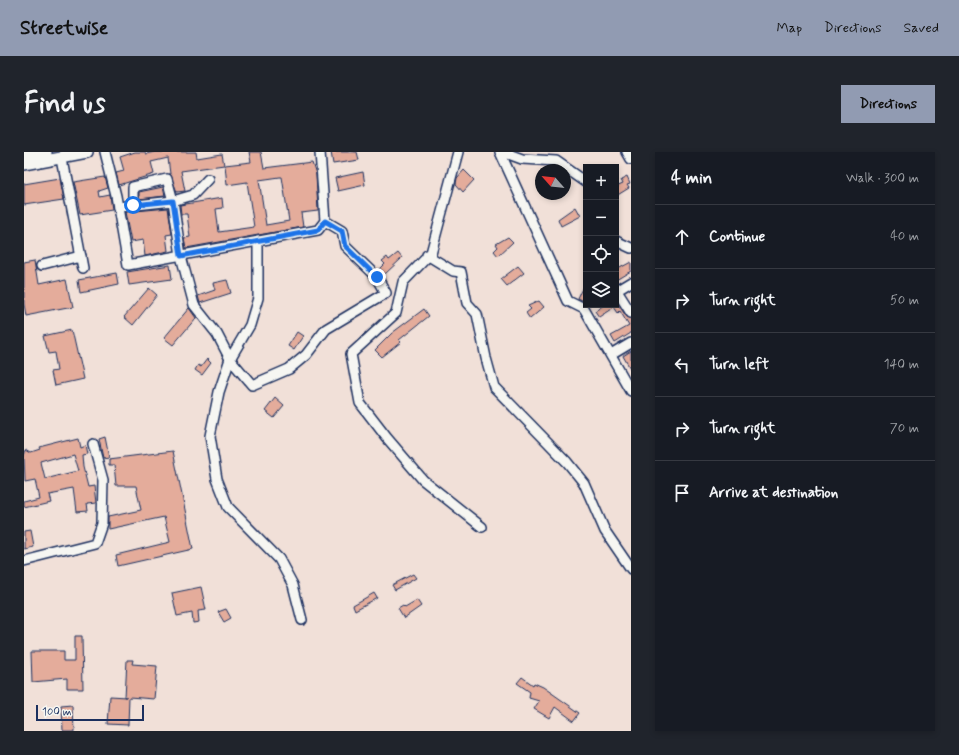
<!DOCTYPE html>
<html lang="en">
<head>
<meta charset="utf-8">
<style>
	:root { --surface:#171b24; --page:#20242c; --text:#f1f3f6; --muted:#9ea1a6; --line:#363941; --accent:#919bb2 }
	body { margin:0; font-family:Mynerve,sans-serif; background:var(--page); color:var(--text) }
	.controls { position:absolute; right:12px; top:12px; display:grid; overflow:hidden; border-radius:0px; box-shadow:0 2px 6px #0003 }
	.controls button { width:36px; height:36px; display:grid; place-items:center; padding:0; border:0; border-bottom:1px solid var(--line); background:var(--surface); color:var(--text); font:20px sans-serif }
	.compass { position:absolute; left:511px; top:12px; width:36px; height:36px; border-radius:50%; background:var(--surface); box-shadow:0 2px 6px #0003; rotate:297deg }
	.scale { position:absolute; left:12px; bottom:10px; width:108px; box-sizing:border-box; padding-left:4px; border:2px solid #1b2f5e; border-top:0; font-size:11px; line-height:14px; white-space:nowrap; color:#1b2f5e; -webkit-text-stroke:3px #f6f6f2; paint-order:stroke }
	.stop { position:absolute; width:12px; height:12px; margin:-9px; border:3px solid #1a73e8; border-radius:50%; background:#fff }
	.stop.end { background:#1a73e8; border-color:#fff; box-shadow:0 1px 4px #0008 }
	.list { margin:0; padding:0; list-style:none }
	h2 { display:flex; justify-content:space-between; align-items:center; height:52px; margin:0; padding:0 16px; font-size:17px }
	h2 small { font-size:13px; font-weight:400; color:var(--muted) }
	.list li { display:grid; grid-template-columns:26px 1fr auto; gap:12px; align-items:center; box-sizing:border-box; height:64px; padding:0 16px; border-top:1px solid var(--line) }
	.list b { display:block; font-size:15px; white-space:nowrap }
	.list em { font-size:13px; font-style:normal; color:var(--muted) }
	.icon { flex:none; width:22px; height:22px; fill:none; stroke:currentColor; stroke-width:2; stroke-linecap:round; stroke-linejoin:round }
	.map { position:relative; flex:none; width:607px; height:579px; overflow:hidden; border-radius:0px }
	header { display:flex; align-items:center; gap:24px; box-sizing:border-box; height:56px; padding:0 20px; background:var(--accent); color:#111 }
	header strong { font-size:19px }
	nav { display:flex; gap:22px; margin-inline-start:auto; font-size:14px }
	.intro { display:flex; align-items:center; justify-content:space-between; box-sizing:border-box; height:96px; padding:0 24px }
	h1 { margin:0; font-size:28px }
	.button { padding:10px 18px; border-radius:0px; background:var(--accent); color:#111; font-size:14px; font-weight:700 }
	main { display:flex; gap:24px; padding:0 24px }
	aside { flex:1; background:var(--surface); border-radius:0px; box-shadow:0 2px 6px #0003 }
	.map>svg:first-child { display:block }
	.building { fill:#e4ac9b; stroke:#1b2f5e; fill-rule:evenodd }
	.lines { fill:none; stroke-linecap:round; stroke-linejoin:round }
	.minor-casing { stroke:#1b2f5e; stroke-width:12 }
	.major-casing { stroke:#1b2f5e; stroke-width:14 }
	.minor { stroke:#f6f6f2; stroke-width:9 }
	.major { stroke:#f6f6f2; stroke-width:11 }
	.route { stroke:#1a73e8; stroke-width:5 }
</style>
</head>
<body>
<header>
<strong>Streetwise</strong>
<nav><a>Map</a><a>Directions</a><a>Saved</a></nav>
</header>
<div class="intro"><h1>Find us</h1><a class="button">Directions</a></div>
<main>
<div class="map">
<svg width="607" height="579" viewBox="0 0 607 579">
	<rect width="100%" height="100%" fill="#f1e0d8"/>
	<filter id="ink" filterUnits="userSpaceOnUse"><feTurbulence type="fractalNoise" baseFrequency=".025" numOctaves="2"/><feDisplacementMap in="SourceGraphic" scale="8" xChannelSelector="R" yChannelSelector="G"/><feConvolveMatrix kernelMatrix="1 2 1 2 8 2 1 2 1" color-interpolation-filters="sRGB"/></filter>
	<g filter="url(#ink)">
		<g class="building">
			<polygon points="111,0 121,0 122,2 131,0 172,0 173,6 198,2 200,13 157,19 161,39 153,40 146,22 144,6 127,10 130,22 95,33 92,21 100,19 96,5"/>
			<path d="M225 0H237L240 16 288 10 292 22 294 59 277 61 279 75 162 96 160 86 166 85 163 62H157L156 53 198 46 199 56 192 57 195 80 230 75 223 30 203 33 201 13 227 10ZM256 25H258L265 69 242 73 235 28Z"/>
			<polygon points="307,0 333,0 335,8 309,12"/>
			<polygon points="440,18 450,28 439,40 432,32 433,26"/>
			<polygon points="339,20 341,33 314,39 311,26"/>
			<polygon points="81,25 84,36 75,39 76,45 86,43 88,58 56,63 49,30"/>
			<polygon points="603,25 606,32 603,33 605,36 592,44 592,35 599,32 597,28"/>
			<polygon points="36,26 40,47 0,53 0,32"/>
			<polygon points="139,35 141,44 115,47 115,40"/>
			<polygon points="551,55 556,64 537,74 534,67"/>
			<polygon points="144,56 148,82 142,83 144,99 121,104 119,88 107,90 101,60"/>
			<polygon points="484,85 489,90 474,104 470,99 474,95 472,92"/>
			<polygon points="374,101 378,106 361,122 356,117 361,112 358,109 363,105 365,108"/>
			<polygon points="11,108 15,133 43,127 49,155 2,164 0,152 0,110"/>
			<polygon points="607,110 607,119 592,128 592,118"/>
			<polygon points="146,113 148,127 105,133 103,120"/>
			<polygon points="494,114 500,121 483,134 477,127"/>
			<polygon points="93,121 95,132 57,140 55,128"/>
			<polygon points="203,128 207,141 176,151 174,144 191,138 189,131"/>
			<polygon points="562,130 562,146 560,150 554,147"/>
			<polygon points="125,136 133,143 109,173 100,165"/>
			<polygon points="515,149 520,155 506,167 502,161 507,157 504,154"/>
			<polygon points="592,149 602,164 607,167 607,181 591,191 587,184 605,174 596,159 594,161 590,155 575,165 571,159 580,153 592,153"/>
			<polygon points="165,156 172,166 149,193 140,186"/>
			<polygon points="400,157 405,164 375,188 377,190 358,205 351,198 368,181"/>
			<polygon points="48,178 59,227 32,233 29,218 35,217 32,199 25,200 21,184"/>
			<polygon points="273,180 279,184 270,198 264,194"/>
			<polygon points="607,199 607,218 599,204"/>
			<polygon points="183,207 187,211 178,223 171,218 174,213 177,215"/>
			<polygon points="251,246 260,254 250,266 241,259"/>
			<polygon points="81,285 85,305 79,306 75,287"/>
			<path d="M54 286 56 295 61 293 63 302 58 303 59 315 64 335 70 334 72 351 63 352 64 359 53 360 50 337 23 342 25 349 0 355V349L15 345 11 327 1 329 0 304 2 298 7 301 16 298 15 296ZM49 302 54 319 21 327 17 311Z"/>
			<polygon points="149,299 169,397 94,414 92,403 146,390 140,365 84,377 84,365 117,358 112,334 92,334 90,313 85,313 85,307"/>
			<polygon points="6,379 9,395 0,397 0,380"/>
			<polygon points="389,422 392,426 371,438 368,433"/>
			<polygon points="177,435 182,458 174,459 175,470 169,471 168,461 153,464 148,441"/>
			<polygon points="350,441 353,446 331,458 329,453"/>
			<polygon points="393,448 397,454 380,466 374,456 379,453 381,455"/>
			<polygon points="202,457 207,466 200,470 194,460"/>
			<polygon points="51,484 58,484 59,537 43,537 43,527 9,530 8,499 40,499 40,508 51,508"/>
			<polygon points="103,508 109,508 108,512 133,514 130,547 105,545 104,573 84,572 86,544 103,545 101,545"/>
			<polygon points="498,525 509,533 510,531 519,535 556,561 550,569 531,555 525,566 510,557 515,549 505,546 506,540 493,531"/>
			<polygon points="49,553 50,578 38,578 37,554"/>
		</g>
		<g class="lines">
			<defs>
				<g id="minor">
					<polyline points="81,0 92,44 104,113 294,78 301,69 296,0"/>
					<polyline points="434,0 407,101 379,130 372,161 327,202 336,251 363,286 399,328 458,375"/>
					<polyline points="476,0 544,149 560,157 607,239"/>
					<polyline points="479,0 498,7 532,9 562,30"/>
					<polyline points="603,0 607,7"/>
					<polyline points="38,6 59,116"/>
					<polyline points="109,53 109,35 143,27 149,49 169,43 184,27"/>
					<polyline points="94,55 149,49 157,104 170,153 193,182 206,207 228,233 265,217 282,203 302,177 362,141 353,125 321,94 318,79 301,69"/>
					<polyline points="234,89 234,146 226,173 206,207 195,240 186,284 193,327 204,355 255,407 269,433 278,468"/>
					<polyline points="592,89 607,96"/>
					<polyline points="403,103 429,119 437,120 443,151 453,162 462,206 470,235 543,310 560,331 581,379 607,417"/>
					<polyline points="18,114 57,104"/>
					<polyline points="592,139 607,130"/>
					<polyline points="593,139 607,161"/>
					<polyline points="587,203 607,191"/>
					<polyline points="0,409 71,391 78,371 79,328 69,292"/>
				</g>
				<g id="major">
					<polyline points="0,3 22,0"/>
					<polyline points="0,12 63,0"/>
				</g>
			</defs>
			<use href="#minor" class="minor-casing"/>
			<use href="#major" class="major-casing"/>
			<use href="#minor" class="minor"/>
			<use href="#major" class="major"/>
		</g>
	</g>
	<g class="lines" filter="url(#ink)">
		<polyline class="route" points="109,53 149,49 157,104 294,78 301,69 318,79 321,94 353,125"/>
	</g>
</svg>
<div class="controls">
<button>+</button>
<button>−</button>
<button><svg class="icon" aria-label="locate" viewBox="0 0 24 24"><circle cx="12" cy="12" r="6"/><path d="M12 2v4M12 18v4M2 12h4M18 12h4"/></svg></button>
<button><svg class="icon" aria-label="layers" viewBox="0 0 24 24"><path d="M12 4l9 5-9 5-9-5zM3 14l9 5 9-5"/></svg></button>
</div>
<svg class="compass" viewBox="-18 -18 36 36"><path d="M0-13l5 13h-10z" fill="#e53935"/><path d="M0 13l5-13h-10z" fill="#9ea1a6"/></svg>
<div class="scale">100 m</div>
<div class="stop" style="left:109px;top:53px"></div>
<div class="stop end" style="left:353px;top:125px"></div>
</div>
<aside>
<h2>4 min<small>Walk · 300 m</small></h2>
<ul class="list">
<li><svg class="icon" aria-label="ahead" viewBox="0 0 24 24"><path d="M12 20V5M6 11l6-6 6 6"/></svg><div><b>Continue</b></div><em>40 m</em></li>
<li><svg class="icon" aria-label="right" viewBox="0 0 24 24"><path d="M7 20v-9h11M14 6l5 5-5 5"/></svg><div><b>Turn right</b></div><em>50 m</em></li>
<li><svg class="icon" aria-label="left" viewBox="0 0 24 24"><path d="M17 20v-9H6M10 6l-5 5 5 5"/></svg><div><b>Turn left</b></div><em>140 m</em></li>
<li><svg class="icon" aria-label="right" viewBox="0 0 24 24"><path d="M7 20v-9h11M14 6l5 5-5 5"/></svg><div><b>Turn right</b></div><em>70 m</em></li>
<li><svg class="icon" aria-label="arrive" viewBox="0 0 24 24"><path d="M6 21V4h12l-3 4 3 4H6"/></svg><div><b>Arrive at destination</b></div></li>
</ul>
</aside>
</main>
</body>
</html>
